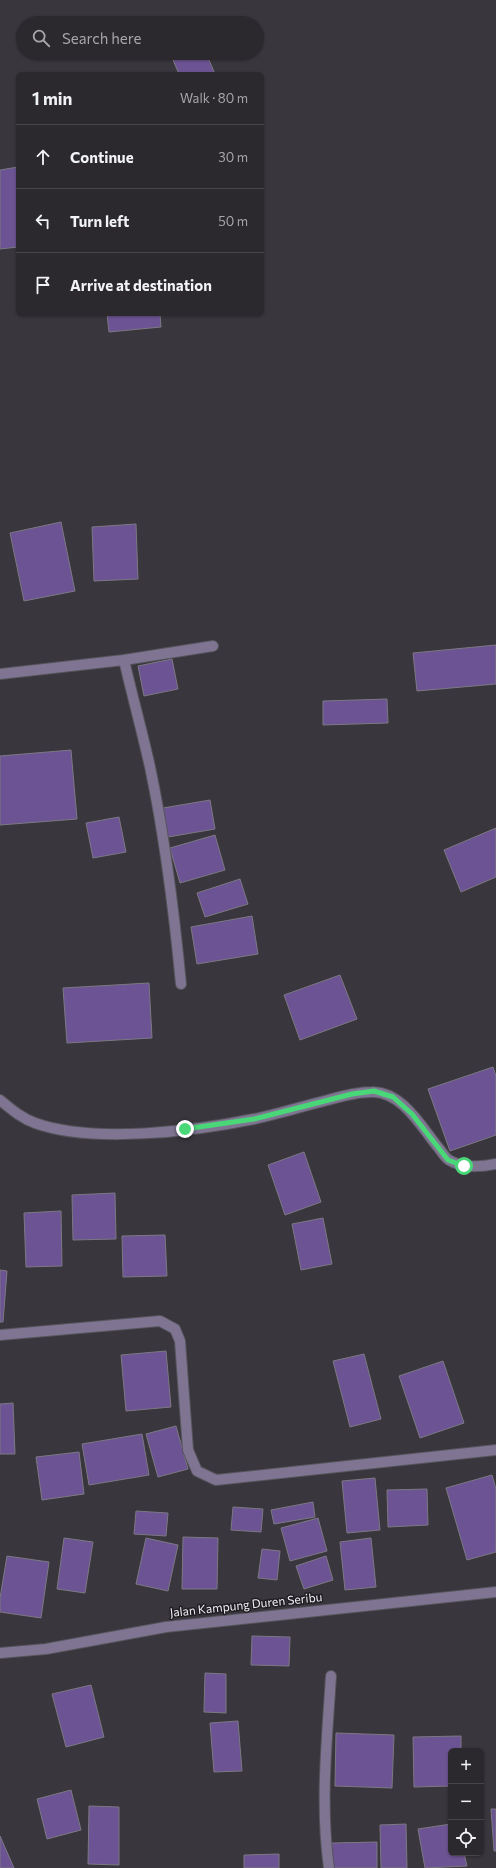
<!DOCTYPE html>
<html lang="en">
<head>
<meta charset="utf-8">
<style>
	:root { --surface:#2b282e; --page:#333036; --text:#f1f3f6; --muted:#a6a6aa; --line:#47444a }
	body { margin:0; font-family:Commissioner,sans-serif; background:var(--page); color:var(--text) }
	.controls { position:absolute; right:12px; bottom:12px; display:grid; overflow:hidden; border-radius:6px; box-shadow:0 1px 3px #0004 }
	.controls button { width:36px; height:36px; display:grid; place-items:center; padding:0; border:0; border-bottom:1px solid var(--line); background:var(--surface); color:var(--text); font:20px sans-serif }
	.stop { position:absolute; width:12px; height:12px; margin:-9px; border:3px solid #49d778; border-radius:50%; background:#fff }
	.stop.end { background:#49d778; border-color:#fff; box-shadow:0 1px 4px #0008 }
	.list { margin:0; padding:0; list-style:none }
	h2 { display:flex; justify-content:space-between; align-items:center; height:52px; margin:0; padding:0 16px; font-size:17px }
	h2 small { font-size:13px; font-weight:400; color:var(--muted) }
	.list li { display:grid; grid-template-columns:26px 1fr auto; gap:12px; align-items:center; box-sizing:border-box; height:64px; padding:0 16px; border-top:1px solid var(--line) }
	.list b { display:block; font-size:15px; white-space:nowrap }
	.list em { font-size:13px; font-style:normal; color:var(--muted) }
	.icon { flex:none; width:22px; height:22px; fill:none; stroke:currentColor; stroke-width:2; stroke-linecap:round; stroke-linejoin:round }
	.map { position:relative; flex:none; width:496px; height:1868px; overflow:hidden }
	.search { position:absolute; background:var(--surface); box-shadow:0 1px 3px #0004; left:16px; top:16px; width:248px; height:44px; display:flex; align-items:center; gap:10px; box-sizing:border-box; padding:0 14px; border-radius:22px; color:var(--muted); font-size:15px }
	.panel { position:absolute; background:var(--surface); box-shadow:0 1px 3px #0004; left:16px; top:72px; width:248px; height:244px; border-radius:6px }
	.map>svg:first-child { display:block }
	.building { fill:#6c5393; stroke:#7c7982 }
	.lines { fill:none; stroke-linecap:round; stroke-linejoin:round }
	.minor-casing { stroke:#56545b; stroke-width:12 }
	.minor { stroke:#7f7592; stroke-width:10 }
	.route { stroke:#49d778; stroke-width:5 }
	.labels { text-anchor:middle; stroke-width:3; stroke-linejoin:round; paint-order:stroke }
	.street-label { font-size:12px; fill:#f0eff4; stroke:#201e22 }
</style>
</head>
<body>
<div class="map">
<svg width="496" height="1868" viewBox="0 0 496 1868">
	<rect width="100%" height="100%" fill="#39363e"/>
	<g class="building">
		<polygon points="170,53 206,53 215,74 179,74"/>
		<polygon points="18,167 18,247 0,249 0,170"/>
		<polygon points="107,314 160,314 161,327 109,332"/>
		<polygon points="61,522 75,591 24,601 10,533"/>
		<polygon points="136,524 138,579 94,581 92,527"/>
		<polygon points="496,645 496,684 417,691 413,653"/>
		<polygon points="172,659 178,689 144,696 138,666"/>
		<polygon points="387,699 388,723 323,725 323,701"/>
		<polygon points="71,750 77,819 0,825 0,756"/>
		<polygon points="210,800 215,829 168,837 163,808"/>
		<polygon points="119,817 126,852 93,858 86,823"/>
		<polygon points="496,828 496,877 461,892 444,850"/>
		<polygon points="215,835 225,870 180,883 170,848"/>
		<polygon points="240,879 248,904 205,917 197,893"/>
		<polygon points="252,916 258,954 197,964 191,927"/>
		<polygon points="340,975 357,1019 300,1040 284,995"/>
		<polygon points="149,983 152,1038 67,1043 63,988"/>
		<polygon points="493,1067 496,1076 496,1135 450,1151 428,1089"/>
		<polygon points="304,1152 321,1202 285,1215 268,1165"/>
		<polygon points="115,1193 116,1239 73,1240 72,1195"/>
		<polygon points="61,1211 62,1266 26,1267 24,1213"/>
		<polygon points="323,1218 332,1264 301,1270 292,1224"/>
		<polygon points="165,1235 167,1276 123,1277 122,1236"/>
		<polygon points="0,1270 7,1271 3,1322 0,1322"/>
		<polygon points="166,1351 171,1407 126,1411 121,1355"/>
		<polygon points="364,1354 381,1419 350,1427 333,1361"/>
		<polygon points="443,1361 464,1423 420,1438 399,1376"/>
		<polygon points="13,1403 15,1454 0,1454 0,1404"/>
		<polygon points="176,1426 188,1469 158,1477 146,1434"/>
		<polygon points="142,1434 149,1475 89,1485 82,1444"/>
		<polygon points="79,1452 84,1494 42,1500 36,1457"/>
		<polygon points="492,1475 496,1489 496,1552 467,1560 446,1488"/>
		<polygon points="375,1478 380,1530 347,1533 342,1481"/>
		<polygon points="427,1489 428,1525 388,1527 387,1490"/>
		<polygon points="313,1502 315,1517 274,1524 271,1510"/>
		<polygon points="233,1507 263,1509 261,1532 231,1530"/>
		<polygon points="136,1511 168,1513 166,1536 134,1534"/>
		<polygon points="318,1518 327,1551 290,1561 281,1528"/>
		<polygon points="183,1537 218,1538 217,1589 182,1589"/>
		<polygon points="64,1538 93,1542 85,1593 57,1589"/>
		<polygon points="146,1538 178,1545 168,1591 136,1584"/>
		<polygon points="371,1538 376,1587 345,1590 340,1542"/>
		<polygon points="262,1549 280,1551 277,1580 258,1578"/>
		<polygon points="7,1556 49,1562 41,1618 0,1612 0,1598"/>
		<polygon points="326,1556 333,1580 304,1589 296,1566"/>
		<polygon points="252,1636 290,1637 289,1666 251,1665"/>
		<polygon points="205,1673 226,1674 226,1713 204,1712"/>
		<polygon points="91,1685 104,1737 66,1747 52,1694"/>
		<polygon points="238,1721 242,1771 214,1772 210,1723"/>
		<polygon points="336,1733 394,1735 392,1788 335,1786"/>
		<polygon points="461,1736 461,1751 451,1751 451,1786 414,1787 413,1737"/>
		<polygon points="71,1790 81,1830 47,1839 37,1799"/>
		<polygon points="89,1806 119,1807 119,1865 88,1864"/>
		<polygon points="491,1809 496,1809 496,1851 494,1851"/>
		<polygon points="406,1824 407,1868 381,1868 380,1825"/>
		<polygon points="451,1824 451,1853 464,1853 467,1866 425,1868 418,1829"/>
		<polygon points="0,1836 14,1868 0,1868"/>
		<polygon points="377,1842 377,1868 332,1868 332,1843"/>
		<polygon points="279,1854 279,1868 244,1868 244,1855"/>
	</g>
	<g class="lines">
		<defs>
			<g id="minor">
				<path d="M124 660C132 695 142 731 150 767 165 838 174 911 181 984"/>
				<polyline points="0,674 124,660 213,646"/>
				<path d="M0 1100C11 1109 21 1118 35 1123 93 1144 195 1131 254 1119 279 1114 303 1106 328 1100 342 1096 357 1092 372 1092 401 1091 421 1126 437 1146 441 1150 444 1157 449 1160 463 1169 481 1167 496 1164"/>
				<polyline points="0,1335 160,1321 175,1329 180,1341 188,1450 197,1471 216,1480 496,1450"/>
				<polyline points="0,1653 46,1649 166,1627 496,1592"/>
				<path d="M329 1868C320 1804 327 1740 331 1676"/>
			</g>
		</defs>
		<use href="#minor" class="minor-casing"/>
		<use href="#minor" class="minor"/>
	</g>
	<g class="lines">
		<polyline class="route" points="185,1129 254,1119 352,1094 374,1091 393,1097 412,1114 448,1160 464,1166"/>
	</g>
	<g class="labels">
		<g class="street-label">
			<text transform="translate(246 1605) rotate(-6)" y="4">Jalan Kampung Duren Seribu</text>
		</g>
	</g>
</svg>
<div class="controls">
<button>+</button>
<button>−</button>
<button><svg class="icon" aria-label="locate" viewBox="0 0 24 24"><circle cx="12" cy="12" r="6"/><path d="M12 2v4M12 18v4M2 12h4M18 12h4"/></svg></button>
</div>
<div class="stop" style="left:464px;top:1166px"></div>
<div class="stop end" style="left:185px;top:1129px"></div>
<div class="search"><svg class="icon" aria-label="search" viewBox="0 0 24 24"><circle cx="10" cy="10" r="6"/><path d="M15 15l6 6"/></svg>Search here</div>
<section class="panel">
<h2>1 min<small>Walk · 80 m</small></h2>
<ul class="list">
<li><svg class="icon" aria-label="ahead" viewBox="0 0 24 24"><path d="M12 20V5M6 11l6-6 6 6"/></svg><div><b>Continue</b></div><em>30 m</em></li>
<li><svg class="icon" aria-label="left" viewBox="0 0 24 24"><path d="M17 20v-9H6M10 6l-5 5 5 5"/></svg><div><b>Turn left</b></div><em>50 m</em></li>
<li><svg class="icon" aria-label="arrive" viewBox="0 0 24 24"><path d="M6 21V4h12l-3 4 3 4H6"/></svg><div><b>Arrive at destination</b></div></li>
</ul>
</section>
</div>
</body>
</html>
